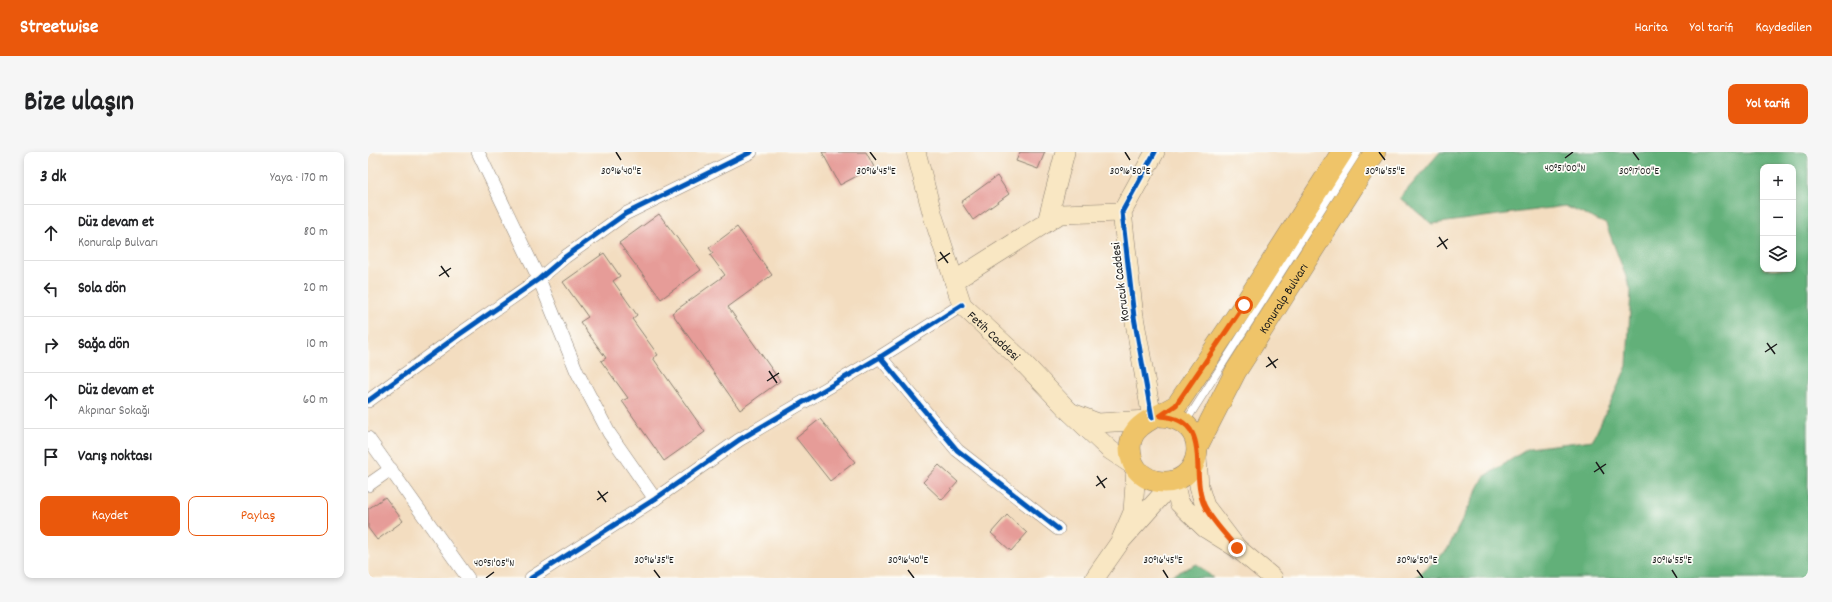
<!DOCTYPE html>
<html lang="tr">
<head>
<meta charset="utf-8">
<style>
	:root { --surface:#fff; --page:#f6f6f6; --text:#202124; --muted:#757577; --line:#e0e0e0; --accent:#ea580c }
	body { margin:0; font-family:Dekko,sans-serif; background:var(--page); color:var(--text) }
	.controls { position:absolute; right:12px; top:12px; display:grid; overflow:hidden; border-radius:8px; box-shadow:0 2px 6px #0003 }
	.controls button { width:36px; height:36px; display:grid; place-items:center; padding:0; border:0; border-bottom:1px solid var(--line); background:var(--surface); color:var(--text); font:20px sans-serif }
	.stop { position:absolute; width:12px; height:12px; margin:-9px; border:3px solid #ea580c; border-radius:50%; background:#fff }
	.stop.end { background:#ea580c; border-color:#fff; box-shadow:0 1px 4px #0008 }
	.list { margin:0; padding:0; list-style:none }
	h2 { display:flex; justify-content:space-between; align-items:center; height:52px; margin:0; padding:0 16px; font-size:17px }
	h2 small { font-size:13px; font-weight:400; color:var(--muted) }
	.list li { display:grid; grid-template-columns:26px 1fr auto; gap:12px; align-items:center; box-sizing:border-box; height:56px; padding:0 16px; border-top:1px solid var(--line) }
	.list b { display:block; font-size:15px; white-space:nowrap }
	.list p { margin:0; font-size:13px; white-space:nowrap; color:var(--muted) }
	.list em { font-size:13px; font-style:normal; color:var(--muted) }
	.actions { display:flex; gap:8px; padding:12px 16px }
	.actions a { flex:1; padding:9px 0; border:1px solid var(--accent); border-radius:8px; text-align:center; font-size:14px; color:var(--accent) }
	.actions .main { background:var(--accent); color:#fff }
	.icon { flex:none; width:22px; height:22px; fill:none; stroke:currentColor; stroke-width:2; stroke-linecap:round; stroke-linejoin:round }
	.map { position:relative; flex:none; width:1440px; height:426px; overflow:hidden; border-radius:8px }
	header { display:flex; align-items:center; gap:24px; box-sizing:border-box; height:56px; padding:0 20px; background:var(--accent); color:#fff }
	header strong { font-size:19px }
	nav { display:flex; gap:22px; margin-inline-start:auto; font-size:14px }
	.intro { display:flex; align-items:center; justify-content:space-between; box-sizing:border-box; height:96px; padding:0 24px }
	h1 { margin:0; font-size:28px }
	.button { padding:10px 18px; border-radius:8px; background:var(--accent); color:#fff; font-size:14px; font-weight:700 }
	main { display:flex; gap:24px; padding:0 24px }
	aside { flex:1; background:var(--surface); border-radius:8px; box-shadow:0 2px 6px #0003 }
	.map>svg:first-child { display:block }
	.forest { fill:#62b079; stroke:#3f664a; fill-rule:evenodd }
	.building { fill:#e69c98 }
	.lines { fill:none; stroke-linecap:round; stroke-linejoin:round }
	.lane-casing { stroke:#887c6e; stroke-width:8 }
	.street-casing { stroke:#887c6e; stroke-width:14 }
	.secondary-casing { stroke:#887c6e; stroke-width:20 }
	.primary-casing { stroke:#887c6e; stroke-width:22 }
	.lane { stroke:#fff; stroke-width:7 }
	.street { stroke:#fff; stroke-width:13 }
	.secondary { stroke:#f9e7c3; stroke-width:19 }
	.primary { stroke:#efc469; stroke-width:21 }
	.cycleway-casing { stroke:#fdfcf7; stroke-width:8 }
	.cycleway { stroke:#0057b8; stroke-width:5 }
	.route { stroke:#ea580c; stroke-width:5 }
	.ticks { fill:none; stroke:#1c1c1c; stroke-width:1.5 }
	.labels { text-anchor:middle; stroke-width:3.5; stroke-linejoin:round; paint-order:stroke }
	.street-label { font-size:13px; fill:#1c1c1c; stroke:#fdfcf7 }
	.ticks-label { font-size:10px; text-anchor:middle; fill:#1c1c1c; stroke:#fdfcf7; stroke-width:3.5; stroke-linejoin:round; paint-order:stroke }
</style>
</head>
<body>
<header>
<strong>Streetwise</strong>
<nav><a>Harita</a><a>Yol tarifi</a><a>Kaydedilen</a></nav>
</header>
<div class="intro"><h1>Bize ulaşın</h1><a class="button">Yol tarifi</a></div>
<main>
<aside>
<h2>3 dk<small>Yaya · 170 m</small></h2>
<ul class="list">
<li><svg class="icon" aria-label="ahead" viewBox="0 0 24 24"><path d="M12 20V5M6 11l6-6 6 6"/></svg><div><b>Düz devam et</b><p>Konuralp Bulvarı</p></div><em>80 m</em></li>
<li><svg class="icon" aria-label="left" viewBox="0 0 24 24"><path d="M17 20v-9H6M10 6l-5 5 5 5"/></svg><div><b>Sola dön</b></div><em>20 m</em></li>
<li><svg class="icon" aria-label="right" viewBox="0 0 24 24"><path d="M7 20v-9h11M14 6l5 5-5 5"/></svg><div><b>Sağa dön</b></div><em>10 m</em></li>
<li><svg class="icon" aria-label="ahead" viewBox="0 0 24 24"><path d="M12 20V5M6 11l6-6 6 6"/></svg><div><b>Düz devam et</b><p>Akpınar Sokağı</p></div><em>60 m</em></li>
<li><svg class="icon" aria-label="arrive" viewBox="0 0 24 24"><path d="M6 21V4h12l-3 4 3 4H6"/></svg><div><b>Varış noktası</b></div></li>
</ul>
<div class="actions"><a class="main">Kaydet</a><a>Paylaş</a></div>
</aside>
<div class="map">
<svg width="1440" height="426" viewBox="0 0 1440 426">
	<rect width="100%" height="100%" fill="#fdfcf7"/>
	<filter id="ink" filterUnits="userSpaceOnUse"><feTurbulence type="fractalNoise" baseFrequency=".025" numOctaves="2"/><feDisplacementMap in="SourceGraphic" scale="8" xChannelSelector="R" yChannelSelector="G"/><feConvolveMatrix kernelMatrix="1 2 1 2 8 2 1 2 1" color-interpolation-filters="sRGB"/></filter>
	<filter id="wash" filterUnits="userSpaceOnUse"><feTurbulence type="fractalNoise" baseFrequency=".012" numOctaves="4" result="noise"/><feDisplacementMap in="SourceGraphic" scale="16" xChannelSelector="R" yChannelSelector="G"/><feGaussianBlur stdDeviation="0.9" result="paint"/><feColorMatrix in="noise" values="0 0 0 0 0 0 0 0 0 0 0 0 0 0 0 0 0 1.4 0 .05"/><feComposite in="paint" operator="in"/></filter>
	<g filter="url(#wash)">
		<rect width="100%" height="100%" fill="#f3ddc0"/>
		<g class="forest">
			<path d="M1072 0H1440V426H1047L1079 398 1116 325 1161 296 1225 288 1259 214 1263 138 1238 72 1197 54 1064 72 1032 46ZM1395 15H1425V117H1395Z"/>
			<polygon points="829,412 845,426 798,426"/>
		</g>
		<g id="blocks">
			<g class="building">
				<polygon points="454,0 498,0 506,15 472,33"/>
				<polygon points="652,0 677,0 670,17 648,9"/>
				<polygon points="629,24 641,42 605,68 593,50"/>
				<polygon points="291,62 333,118 293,147 251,91"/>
				<polygon points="369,75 404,123 360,155 412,229 372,258 304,161 357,123 342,103 345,101 341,96"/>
				<polygon points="236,101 252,124 245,129 269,163 264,167 290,203 285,206 337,280 296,309 254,249 260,246 233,209 238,206 212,170 220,165 195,130"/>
				<polygon points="452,267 487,310 462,329 428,286"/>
				<polygon points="571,313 590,330 574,348 555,330"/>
				<polygon points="17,345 35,369 9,388 0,376 0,357"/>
				<polygon points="639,363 659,381 643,399 623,381"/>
			</g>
		</g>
	</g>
	<g filter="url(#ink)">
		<use href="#blocks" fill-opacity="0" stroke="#887c6e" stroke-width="1"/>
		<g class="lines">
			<defs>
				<polyline id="lane" points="817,271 990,0"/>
				<g id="street">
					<polyline points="110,0 171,127 209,220 241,281 287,347"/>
					<polyline points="512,205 589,298 690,377"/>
					<polyline points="0,249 92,182 171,127 197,105 257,62 383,0"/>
					<polyline points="0,286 100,426"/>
					<polyline points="0,333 23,317"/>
					<polyline points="163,426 287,347 371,288 512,205 594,153"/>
				</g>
				<g id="secondary">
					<path id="s1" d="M548 0 565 64 594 153 649 204 702 260"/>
					<polyline points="679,70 697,0"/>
					<polyline points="586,129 692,62 754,60"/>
					<polyline points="784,266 766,165 754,60 787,0"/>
					<polyline points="766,314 742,298 702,260 730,271 779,268"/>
					<polyline points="768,316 765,360 752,390 792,345 802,330"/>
					<polyline points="806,328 811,351 837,376 869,396 837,354 831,335 829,305"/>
					<polyline points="869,396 905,426"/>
					<polyline points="727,426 752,390"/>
				</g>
				<g id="primary">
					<path d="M792 264C848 267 835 339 788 329 778 327 769 320 765 311 752 274 785 268 809 253L876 153 974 0"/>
					<path id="s2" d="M829 295 868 219 1007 0"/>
				</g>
			</defs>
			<use href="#lane" class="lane-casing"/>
			<use href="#street" class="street-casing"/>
			<use href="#secondary" class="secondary-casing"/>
			<use href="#primary" class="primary-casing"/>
			<use href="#lane" class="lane"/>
			<use href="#street" class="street"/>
			<use href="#secondary" class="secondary"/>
			<use href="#primary" class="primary"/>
			<defs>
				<g id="cycleway">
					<polyline points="512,205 589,298 690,377"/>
					<polyline points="0,249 92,182 171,127 197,105 257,62 383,0"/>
					<polyline points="784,266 766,165 754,60 787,0"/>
					<polyline points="163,426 287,347 371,288 512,205 594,153"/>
				</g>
			</defs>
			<use href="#cycleway" class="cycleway-casing"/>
			<use href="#cycleway" class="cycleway"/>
		</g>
	</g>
	<g class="lines" filter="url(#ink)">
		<path class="route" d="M869 396C858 383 845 370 837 355 820 321 847 267 792 264L808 253 876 153"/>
	</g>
	<path class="ticks" d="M248 0 253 8M502 0 508 8M757 0 762 8M1011 0 1017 8M1265 0 1271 8M1197 6 1205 0M1071 85 1079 97M1069 95 1080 87M572 100 580 111M570 109 582 101M73 114 81 125M71 124 83 116M1399 191 1407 202M1397 200 1409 192M900 205 908 216M898 215 910 207M401 219 409 231M399 229 411 221M1228 310 1236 322M1226 320 1238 312M729 324 737 336M728 334 739 326M230 339 238 350M229 348 240 340M286 418 292 426M540 418 546 426M795 418 800 426M1049 418 1055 426M1304 418 1309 426M118 426 126 420"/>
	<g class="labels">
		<g class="street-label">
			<text transform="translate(751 130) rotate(-97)" y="5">Korucuk Caddesi</text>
			<text dy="5" stroke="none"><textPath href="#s2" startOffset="172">Konuralp Bulvarı</textPath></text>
			<text dy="5" stroke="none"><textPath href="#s1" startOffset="204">Fetih Caddesi</textPath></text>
		</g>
	</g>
	<g class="ticks-label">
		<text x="1197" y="19">40°51'00"N</text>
		<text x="253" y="22">30°16'40"E</text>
		<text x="508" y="22">30°16'45"E</text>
		<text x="762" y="22">30°16'50"E</text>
		<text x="1271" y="22">30°17'00"E</text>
		<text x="1017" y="22">30°16'55"E</text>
		<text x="286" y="411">30°16'35"E</text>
		<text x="540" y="411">30°16'40"E</text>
		<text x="795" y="411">30°16'45"E</text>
		<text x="1049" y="411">30°16'50"E</text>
		<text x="1304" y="411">30°16'55"E</text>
		<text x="126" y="414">40°51'05"N</text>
	</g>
</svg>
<div class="controls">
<button>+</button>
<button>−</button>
<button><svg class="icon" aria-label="layers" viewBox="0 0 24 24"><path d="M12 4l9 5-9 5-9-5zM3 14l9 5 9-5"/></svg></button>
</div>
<div class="stop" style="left:876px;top:153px"></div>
<div class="stop end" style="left:869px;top:396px"></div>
</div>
</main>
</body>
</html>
